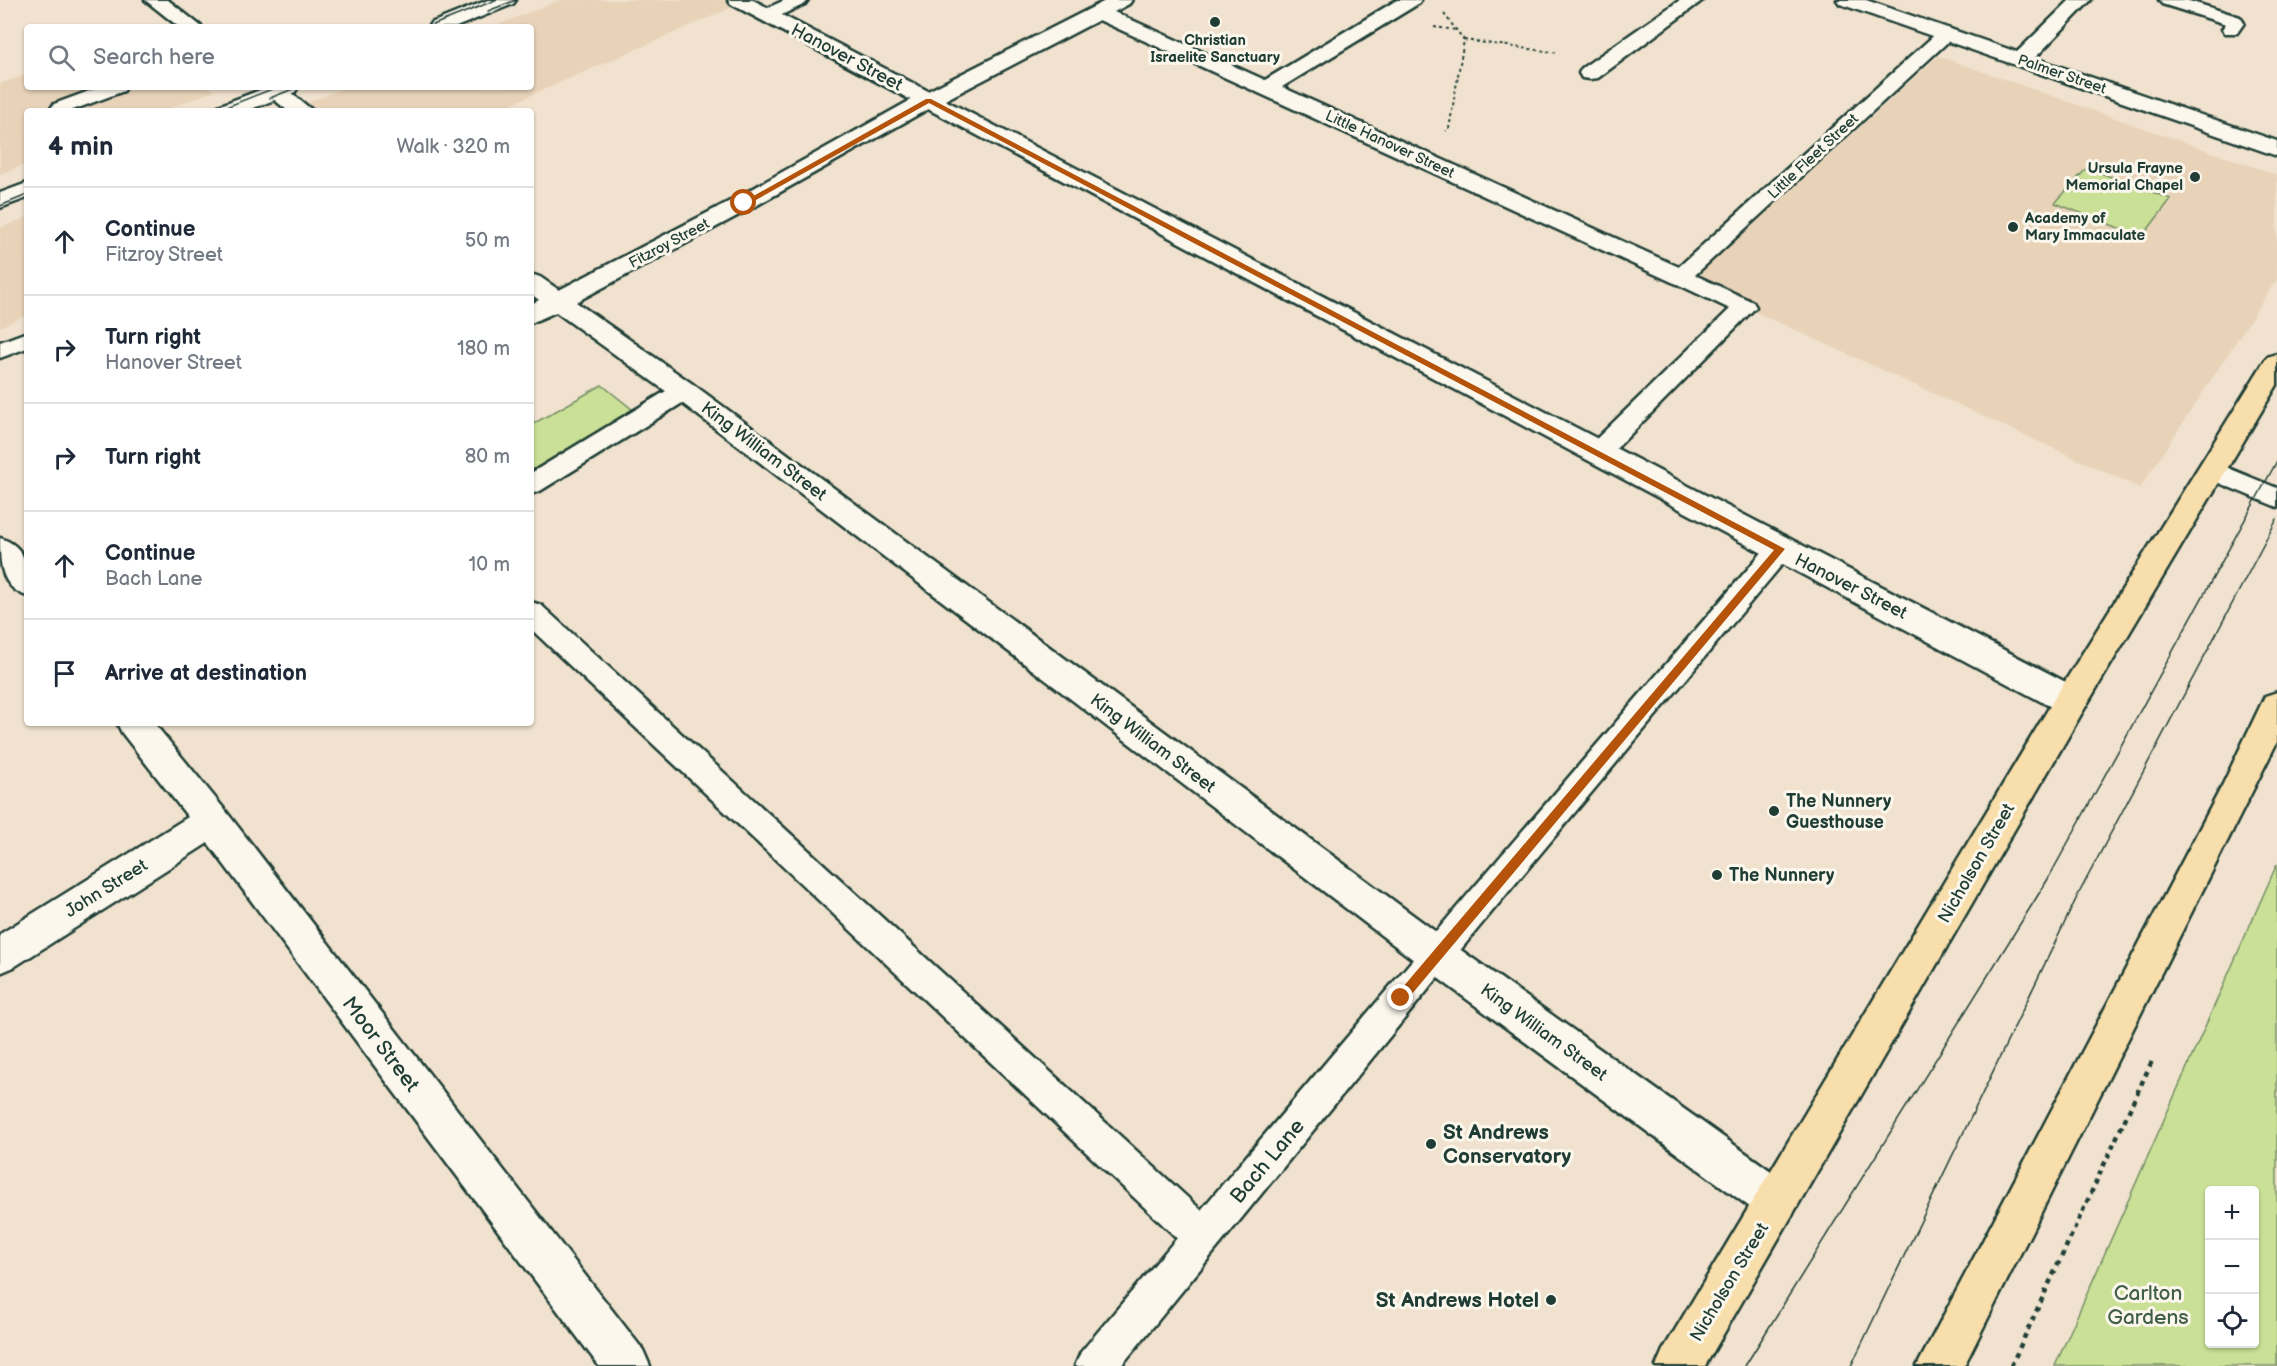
<!DOCTYPE html>
<html lang="en">
<head>
<meta charset="utf-8">
<style>
	:root { --surface:#fff; --page:#f2f2f3; --text:#1f2937; --muted:#747a83; --line:#e0e1e3 }
	body { margin:0; font-family:"Balsamiq Sans",sans-serif; background:var(--page); color:var(--text) }
	.controls { position:absolute; right:18px; bottom:18px; display:grid; overflow:hidden; border-radius:6px; box-shadow:0 2px 4px #0004 }
	.controls button { width:54px; height:54px; display:grid; place-items:center; padding:0; border:0; border-bottom:2px solid var(--line); background:var(--surface); color:var(--text); font:30px sans-serif }
	.stop { position:absolute; width:18px; height:18px; margin:-14px; border:4px solid #b45309; border-radius:50%; background:#fff }
	.stop.end { background:#b45309; border-color:#fff; box-shadow:0 2px 6px #0008 }
	.list { margin:0; padding:0; list-style:none }
	h2 { display:flex; justify-content:space-between; align-items:center; height:78px; margin:0; padding:0 24px; font-size:26px }
	h2 small { font-size:20px; font-weight:400; color:var(--muted) }
	.list li { display:grid; grid-template-columns:39px 1fr auto; gap:18px; align-items:center; box-sizing:border-box; height:108px; padding:0 24px; border-top:2px solid var(--line) }
	.list b { display:block; font-size:22px; white-space:nowrap }
	.list p { margin:0; font-size:20px; white-space:nowrap; color:var(--muted) }
	.list em { font-size:20px; font-style:normal; color:var(--muted) }
	.icon { flex:none; width:33px; height:33px; fill:none; stroke:currentColor; stroke-width:2; stroke-linecap:round; stroke-linejoin:round }
	.map { position:relative; flex:none; width:2277px; height:1366px; overflow:hidden }
	.search { position:absolute; background:var(--surface); box-shadow:0 2px 4px #0004; left:24px; top:24px; width:510px; height:66px; display:flex; align-items:center; gap:15px; box-sizing:border-box; padding:0 21px; border-radius:6px; color:var(--muted); font-size:22px }
	.panel { position:absolute; background:var(--surface); box-shadow:0 2px 4px #0004; left:24px; top:108px; width:510px; height:618px; border-radius:6px }
	.map>svg:first-child { display:block }
	.built { fill:#e8d3b9 }
	.green { fill:#cae096; stroke:#748e65; stroke-width:1.5; fill-rule:evenodd }
	.lines { fill:none; stroke-linecap:round; stroke-linejoin:round }
	.lane-casing { stroke:#1f3d34; stroke-width:5 }
	.street-casing { stroke:#1f3d34; stroke-width:5 }
	.secondary-casing { stroke:#1f3d34; stroke-width:5 }
	.primary-casing { stroke:#1f3d34; stroke-width:5 }
	.path-far1 { stroke:#1f3d34; stroke-width:2; stroke-dasharray:3 3; stroke-linecap:butt }
	.path { stroke:#1f3d34; stroke-width:4.5; stroke-dasharray:5 5; stroke-linecap:butt }
	.lane { fill:#fbf7ec; fill-rule:evenodd }
	.street { fill:#fbf7ec; fill-rule:evenodd }
	.secondary { fill:#fbf7ec; fill-rule:evenodd }
	.primary { fill:#f8deab; fill-rule:evenodd }
	.tram { stroke:#1f3d34; stroke-width:1.5 }
	.route { fill:#b45309 }
	.poi-dot { fill:#1f3d34; stroke:#fbf7ec; stroke-width:2 }
	.labels { text-anchor:middle; stroke-width:6; stroke-linejoin:round; paint-order:stroke }
	.far-poi-label { font-size:15px; font-weight:bold; fill:#1f3d34; stroke:#fbf7ec }
	.far-street-label { font-size:15px; fill:#1f3d34; stroke:#fbf7ec }
	.street-label { font-size:18px; fill:#1f3d34; stroke:#fbf7ec }
	.poi-label { font-size:18px; font-weight:bold; fill:#1f3d34; stroke:#fbf7ec; text-anchor:start }
	.near-street-label { font-size:21px; fill:#1f3d34; stroke:#fbf7ec }
	.near-poi-label { font-size:21px; font-weight:bold; fill:#1f3d34; stroke:#fbf7ec; text-anchor:start }
	.near-park-label { font-size:21px; fill:#415e48; stroke:#fbf7ec }
</style>
</head>
<body>
<div class="map">
<svg width="2277" height="1366" viewBox="0 0 2277 1366">
	<rect width="100%" height="100%" fill="#f0e2ce"/>
	<filter id="ink" filterUnits="userSpaceOnUse"><feTurbulence type="fractalNoise" baseFrequency=".0167" numOctaves="2"/><feDisplacementMap in="SourceGraphic" scale="12" xChannelSelector="R" yChannelSelector="G"/><feConvolveMatrix kernelMatrix="1 2 1 2 8 2 1 2 1" color-interpolation-filters="sRGB"/></filter>
	<g filter="url(#ink)">
		<g class="built">
			<polygon points="560,0 749,0 495,111 287,111 346,87 531,87 531,27 493,27"/>
			<polygon points="1938,56 2277,175 2277,279 2140,488 1690,282"/>
			<polygon points="27,74 27,87 210,87 214,91 162,111 27,111 27,164 0,174 0,84"/>
			<polygon points="27,217 27,315 0,327 0,228"/>
		</g>
		<g class="green">
			<polygon points="2087,168 2171,199 2142,237 2055,203"/>
			<polygon points="602,385 638,414 531,477 531,425"/>
			<path d="M2277 864V1366H2055ZM2254 1190V1344H2210V1190Z"/>
		</g>
		<g class="lines">
			<defs>
				<g id="lane">
					<polygon points="785,0 808,0 805,4 773,19 761,19 758,15 761,11"/>
					<polygon points="2159,0 2186,0 2240,17 2244,23 2237,33 2225,33 2222,29 2226,24 2162,4"/>
					<polygon points="1946,29 1952,30 1955,34 1952,38 1695,275 1753,302 1756,307 1607,458 1598,461 1589,458 1586,452 1589,446 1730,309 1673,282 1670,277 1673,272 1940,30"/>
					<polygon points="100,87 126,87 124,91 70,111 54,111 51,108 54,104"/>
					<polygon points="27,332 27,348 0,358 0,342"/>
					<polygon points="684,383 692,385 696,391 692,397 540,491 531,494 531,473 676,385"/>
					<polygon points="2211,461 2277,488 2277,507 2202,476 2199,470 2202,464"/>
					<polygon points="1780,539 1789,542 1793,549 1789,556 1480,926 1121,1366 1075,1366 1081,1352 1177,1238 531,629 531,602 541,605 1201,1210 1458,906 1771,542"/>
				</g>
				<g id="street">
					<polygon points="145,0 168,0 202,27 179,27"/>
					<polygon points="728,0 753,0 928,91 1107,0 1132,0 1129,4 1114,12 1265,80 1397,0 1421,0 1418,4 1282,87 1690,272 1694,277 1690,282 1681,285 1672,282 1099,20 945,100 2083,691 2088,701 2083,711 2071,714 2059,711 928,109 752,208 576,302 694,385 1451,943 1792,1186 1798,1201 1792,1216 1777,1222 1762,1216 1423,967 674,397 556,312 531,323 531,304 539,300 531,294 531,274 540,277 559,290 736,198 911,100 731,4"/>
					<polygon points="1680,0 1703,0 1598,78 1590,79 1582,78 1579,73 1582,68"/>
					<polygon points="1837,0 1866,0 2017,52 2070,0 2091,0 2035,58 2277,141 2277,156 1840,4"/>
					<polygon points="259,87 284,87 313,111 288,111"/>
					<path d="M0 538C29 547 27 570 27 596 0 587 0 563 0 538Z"/>
					<polygon points="117,723 154,723 225,810 643,1350 650,1366 599,1366 208,843 14,967 0,973 0,934 188,817 122,733"/>
				</g>
				<g id="secondary">
					<polygon points="488,0 516,0 513,4 456,27 428,27 431,23"/>
					<polygon points="268,87 298,87 295,92 246,111 215,111 218,106"/>
					<polygon points="27,183 27,198 0,208 0,193"/>
				</g>
				<g id="primary">
					<polygon points="2277,354 2277,385 2083,711 1705,1366 1656,1366 1663,1350 2059,691 2267,357"/>
					<polygon points="2277,692 2277,742 1964,1366 1917,1366 2223,784 2265,696"/>
				</g>
			</defs>
			<use href="#lane" class="lane-casing"/>
			<use href="#street" class="street-casing"/>
			<use href="#secondary" class="secondary-casing"/>
			<use href="#primary" class="primary-casing"/>
			<g class="path-far1">
				<polyline points="1444,14 1464,40 1449,129 1446,131"/>
				<polyline points="1434,27 1456,30"/>
				<polyline points="1464,40 1559,53"/>
			</g>
			<polyline class="path" points="2011,1366 2152,1061"/>
			<use href="#lane" class="lane"/>
			<use href="#street" class="street"/>
			<use href="#secondary" class="secondary"/>
			<use href="#primary" class="primary"/>
			<g class="tram">
				<polyline points="488,11 516,0"/>
				<polyline points="428,27 496,0"/>
				<polyline points="270,98 298,87"/>
				<polyline points="216,111 277,87"/>
				<polyline points="0,206 27,195"/>
				<polyline points="1745,1366 2048,879 2277,461"/>
				<polyline points="1851,1366 2078,895 2277,519"/>
			</g>
		</g>
	</g>
	<polygon class="route" points="926,99 931,99 1785,549 1406,1001 1397,1001 1397,994 1774,550 929,103 747,205 741,203"/>
	<g class="poi-dot">
		<circle cx="1215" cy="22" r="6"/>
		<circle cx="2195" cy="177" r="6"/>
		<circle cx="2013" cy="227" r="6"/>
		<circle cx="1774" cy="811" r="6"/>
		<circle cx="1717" cy="875" r="6"/>
		<circle cx="1431" cy="1144" r="6"/>
		<circle cx="1551" cy="1300" r="6"/>
	</g>
	<g class="labels">
		<g class="far-poi-label">
			<text x="1215" y="45">Christian<tspan x="1215" dy="17">Israelite Sanctuary</tspan></text>
			<text x="2183" y="173" text-anchor="end">Ursula Frayne<tspan x="2183" dy="17">Memorial Chapel</tspan></text>
			<text x="2025" y="223" text-anchor="start">Academy of<tspan x="2025" dy="17">Mary Immaculate</tspan></text>
		</g>
		<g class="far-street-label">
			<text transform="translate(2062 74) rotate(19)" y="5">Palmer Street</text>
			<text transform="translate(1390 144) rotate(25)" y="5">Little Hanover Street</text>
			<text transform="translate(1813 156) rotate(-43)" y="5">Little Fleet Street</text>
			<text transform="translate(669 243) rotate(-28)" y="5">Fitzroy Street</text>
		</g>
		<g class="street-label">
			<text transform="translate(847 57) rotate(28)" y="6">Hanover Street</text>
			<text transform="translate(764 451) rotate(37)" y="6">King William Street</text>
			<text transform="translate(1851 586) rotate(27)" y="6">Hanover Street</text>
			<text transform="translate(1153 743) rotate(37)" y="6">King William Street</text>
			<text transform="translate(1976 863) rotate(-60)" y="6">Nicholson Street</text>
			<text transform="translate(106 888) rotate(-32)" y="6">John Street</text>
			<text transform="translate(1544 1032) rotate(36)" y="6">King William Street</text>
			<text transform="translate(1729 1282) rotate(-59)" y="6">Nicholson Street</text>
		</g>
		<g class="poi-label">
			<text x="1786" y="807">The Nunnery<tspan x="1786" dy="21">Guesthouse</tspan></text>
			<text x="1729" y="881">The Nunnery</text>
		</g>
		<g class="near-street-label">
			<text transform="translate(381 1044) rotate(53)" y="7">Moor Street</text>
			<text transform="translate(1267 1161) rotate(-50)" y="7">Bach Lane</text>
		</g>
		<g class="near-poi-label">
			<text x="1443" y="1139">St Andrews<tspan x="1443" dy="24">Conservatory</tspan></text>
			<text x="1539" y="1307" text-anchor="end">St Andrews Hotel</text>
		</g>
		<g class="near-park-label">
			<text x="2148" y="1300">Carlton<tspan x="2148" dy="24">Gardens</tspan></text>
		</g>
	</g>
</svg>
<div class="controls">
<button>+</button>
<button>−</button>
<button><svg class="icon" aria-label="locate" viewBox="0 0 24 24"><circle cx="12" cy="12" r="6"/><path d="M12 2v4M12 18v4M2 12h4M18 12h4"/></svg></button>
</div>
<div class="stop" style="left:744px;top:203px"></div>
<div class="stop end" style="left:1401px;top:998px"></div>
<div class="search"><svg class="icon" aria-label="search" viewBox="0 0 24 24"><circle cx="10" cy="10" r="6"/><path d="M15 15l6 6"/></svg>Search here</div>
<section class="panel">
<h2>4 min<small>Walk · 320 m</small></h2>
<ul class="list">
<li><svg class="icon" aria-label="ahead" viewBox="0 0 24 24"><path d="M12 20V5M6 11l6-6 6 6"/></svg><div><b>Continue</b><p>Fitzroy Street</p></div><em>50 m</em></li>
<li><svg class="icon" aria-label="right" viewBox="0 0 24 24"><path d="M7 20v-9h11M14 6l5 5-5 5"/></svg><div><b>Turn right</b><p>Hanover Street</p></div><em>180 m</em></li>
<li><svg class="icon" aria-label="right" viewBox="0 0 24 24"><path d="M7 20v-9h11M14 6l5 5-5 5"/></svg><div><b>Turn right</b></div><em>80 m</em></li>
<li><svg class="icon" aria-label="ahead" viewBox="0 0 24 24"><path d="M12 20V5M6 11l6-6 6 6"/></svg><div><b>Continue</b><p>Bach Lane</p></div><em>10 m</em></li>
<li><svg class="icon" aria-label="arrive" viewBox="0 0 24 24"><path d="M6 21V4h12l-3 4 3 4H6"/></svg><div><b>Arrive at destination</b></div></li>
</ul>
</section>
</div>
</body>
</html>
